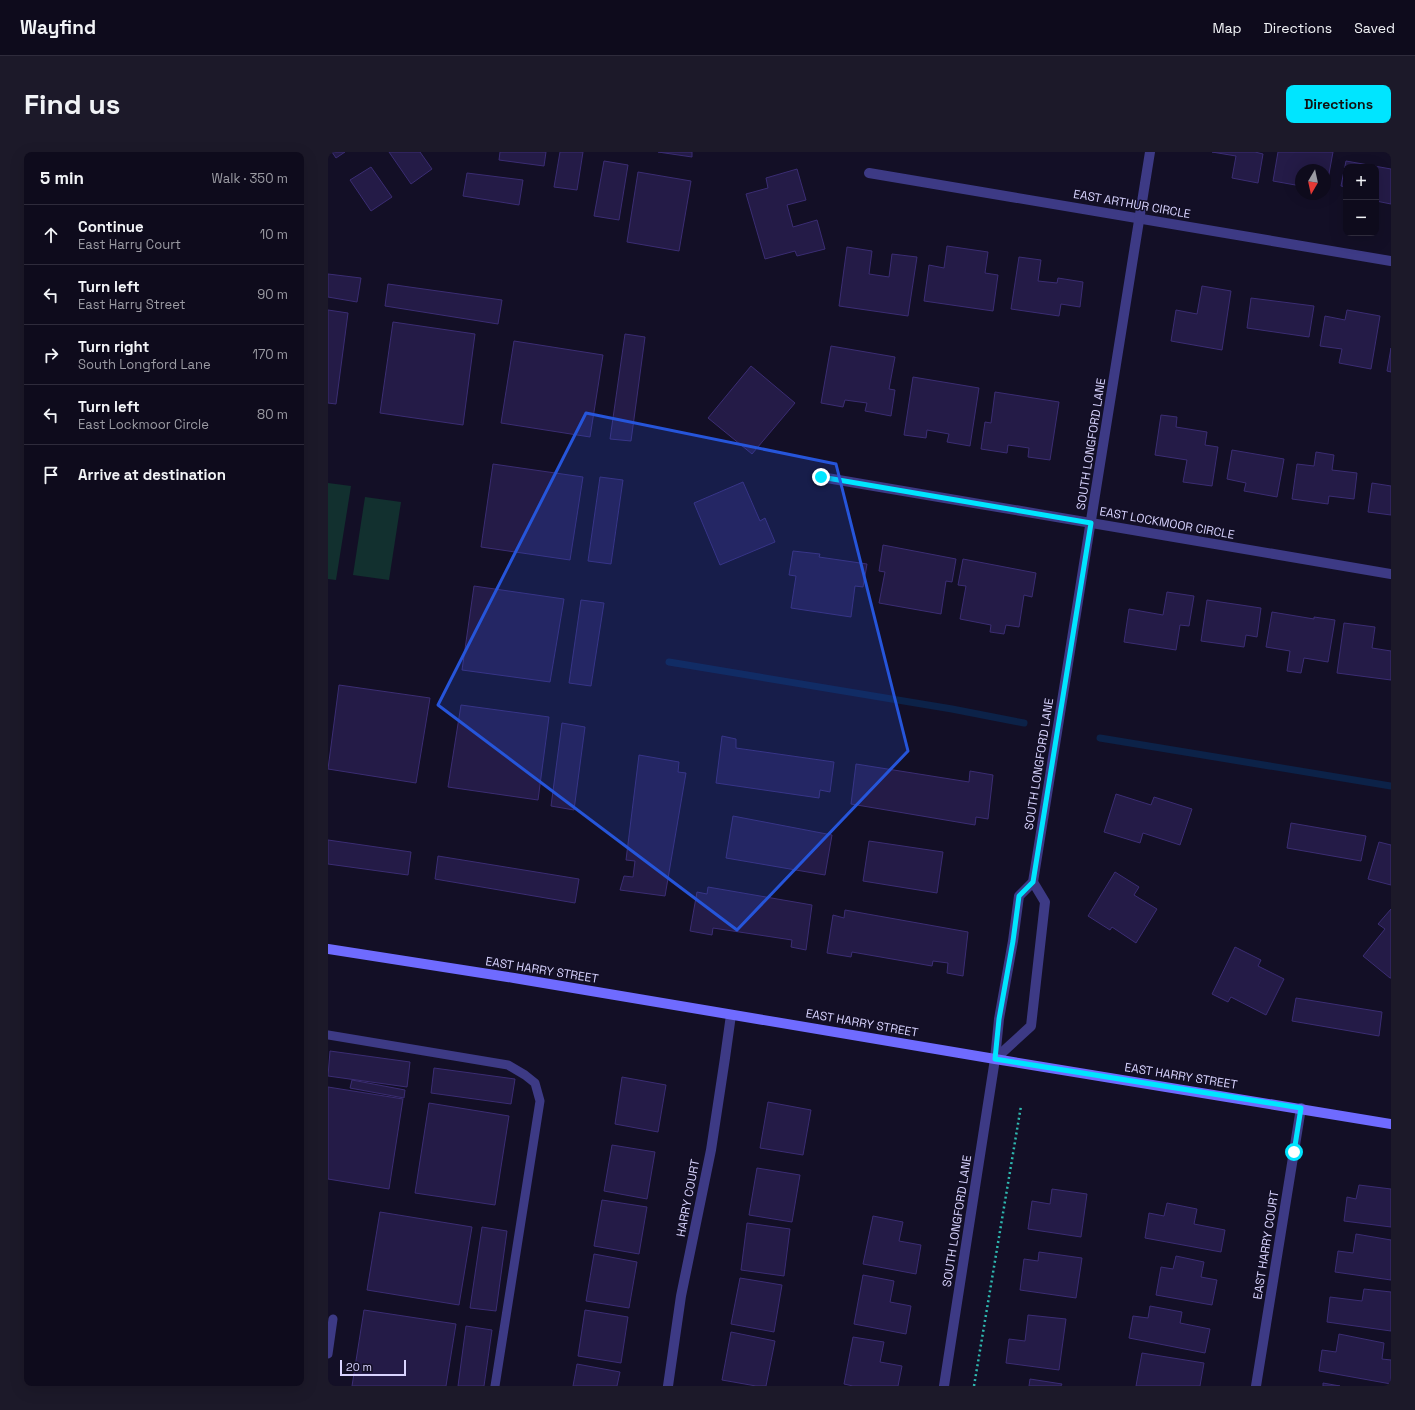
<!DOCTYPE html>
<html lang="en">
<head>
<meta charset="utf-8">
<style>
	:root { --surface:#0e0b1c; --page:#1c1929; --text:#f1f3f6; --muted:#9b9ba3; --line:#2e2b3b; --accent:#00e5ff }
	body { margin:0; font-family:"Space Grotesk",sans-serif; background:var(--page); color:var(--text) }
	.controls { position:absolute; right:12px; top:12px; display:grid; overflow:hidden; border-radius:8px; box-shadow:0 4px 16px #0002 }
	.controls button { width:36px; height:36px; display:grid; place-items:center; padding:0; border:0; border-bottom:1px solid var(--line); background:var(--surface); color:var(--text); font:20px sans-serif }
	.compass { position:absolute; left:967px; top:12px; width:36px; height:36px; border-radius:50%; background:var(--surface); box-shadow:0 4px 16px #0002; rotate:189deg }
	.scale { position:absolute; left:12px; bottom:10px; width:66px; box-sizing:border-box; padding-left:4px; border:2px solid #d9d4ff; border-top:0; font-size:11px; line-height:14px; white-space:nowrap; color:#d9d4ff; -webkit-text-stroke:3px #130f26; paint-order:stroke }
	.stop { position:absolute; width:12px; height:12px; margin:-9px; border:3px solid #00e5ff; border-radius:50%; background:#fff }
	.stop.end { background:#00e5ff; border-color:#fff; box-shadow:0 1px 4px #0008 }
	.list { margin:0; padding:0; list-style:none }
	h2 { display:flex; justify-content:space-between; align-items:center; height:52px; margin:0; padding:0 16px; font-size:17px }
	h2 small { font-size:13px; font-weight:400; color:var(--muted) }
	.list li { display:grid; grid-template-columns:26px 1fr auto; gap:12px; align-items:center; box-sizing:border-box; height:60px; padding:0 16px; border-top:1px solid var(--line) }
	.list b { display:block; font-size:15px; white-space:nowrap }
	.list p { margin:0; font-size:13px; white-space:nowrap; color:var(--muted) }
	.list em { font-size:13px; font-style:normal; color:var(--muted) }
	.icon { flex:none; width:22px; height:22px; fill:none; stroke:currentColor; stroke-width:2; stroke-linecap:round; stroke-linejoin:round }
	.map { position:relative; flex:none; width:1063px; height:1234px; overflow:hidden; border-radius:8px }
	header { display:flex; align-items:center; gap:24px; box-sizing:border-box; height:56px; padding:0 20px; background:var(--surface); border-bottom:1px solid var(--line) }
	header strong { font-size:19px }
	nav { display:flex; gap:22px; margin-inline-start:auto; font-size:14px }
	.intro { display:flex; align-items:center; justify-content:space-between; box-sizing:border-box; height:96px; padding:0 24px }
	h1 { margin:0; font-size:28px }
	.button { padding:10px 18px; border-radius:8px; background:var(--accent); color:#111; font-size:14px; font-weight:700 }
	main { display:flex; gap:24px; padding:0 24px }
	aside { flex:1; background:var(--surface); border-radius:8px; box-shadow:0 4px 16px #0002 }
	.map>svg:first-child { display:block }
	.green { fill:#12302f }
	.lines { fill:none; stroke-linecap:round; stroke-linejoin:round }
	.stream { stroke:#0c2248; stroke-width:7 }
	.building { fill:#241b47; stroke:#3b2d73 }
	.path { stroke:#2fb8b0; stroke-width:2.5; stroke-dasharray:2 3; stroke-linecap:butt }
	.service { stroke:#3d3a85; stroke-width:9 }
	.minor { stroke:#3d3a85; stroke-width:10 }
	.secondary { stroke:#6f6bff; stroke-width:10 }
	.route { stroke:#00e5ff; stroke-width:5 }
	.marked { fill:#2655da; fill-opacity:0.2; stroke:#2655da; stroke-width:3; stroke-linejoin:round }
	.labels { text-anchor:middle; stroke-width:3; stroke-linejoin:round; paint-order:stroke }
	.street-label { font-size:12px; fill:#d9d4ff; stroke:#130f26 }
</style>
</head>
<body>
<header>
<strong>Wayfind</strong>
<nav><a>Map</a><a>Directions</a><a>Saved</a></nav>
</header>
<div class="intro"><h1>Find us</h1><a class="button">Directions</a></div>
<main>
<aside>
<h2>5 min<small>Walk · 350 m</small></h2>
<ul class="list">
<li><svg class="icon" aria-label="ahead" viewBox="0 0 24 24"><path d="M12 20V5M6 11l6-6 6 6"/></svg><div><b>Continue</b><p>East Harry Court</p></div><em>10 m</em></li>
<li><svg class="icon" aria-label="left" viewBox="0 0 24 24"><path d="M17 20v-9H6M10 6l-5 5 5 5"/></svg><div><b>Turn left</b><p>East Harry Street</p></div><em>90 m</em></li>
<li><svg class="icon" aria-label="right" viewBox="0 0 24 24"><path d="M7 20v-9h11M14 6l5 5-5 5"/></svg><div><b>Turn right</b><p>South Longford Lane</p></div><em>170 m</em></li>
<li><svg class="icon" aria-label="left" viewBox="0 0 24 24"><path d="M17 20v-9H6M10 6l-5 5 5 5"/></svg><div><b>Turn left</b><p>East Lockmoor Circle</p></div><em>80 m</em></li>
<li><svg class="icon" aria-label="arrive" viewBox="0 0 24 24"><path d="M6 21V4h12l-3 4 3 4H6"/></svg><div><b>Arrive at destination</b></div></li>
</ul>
</aside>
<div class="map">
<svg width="1063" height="1234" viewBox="0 0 1063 1234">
	<rect width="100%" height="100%" fill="#130f26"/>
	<g class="green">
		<polygon points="0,331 23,334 8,428 0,427"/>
		<polygon points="37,345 73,350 61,428 25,423"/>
	</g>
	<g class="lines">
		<g class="stream">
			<polyline points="341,510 624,557 696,571"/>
			<polyline points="772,586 1063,634"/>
		</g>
	</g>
	<g class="building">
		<polygon points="4,0 17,0 8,6"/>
		<polygon points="61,0 92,0 104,17 83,32"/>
		<polygon points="172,0 218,0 216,14 171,8"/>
		<polygon points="232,0 255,0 249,38 226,35"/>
		<polygon points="330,0 364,0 364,5"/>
		<polygon points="884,0 927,0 935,2 930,31 904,26 908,4"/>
		<polygon points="950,0 1005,0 998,38 997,18 973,18 973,34 945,29"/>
		<polygon points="276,9 300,13 291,68 266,64"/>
		<polygon points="1018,9 1063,17 1063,52 1048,49 1048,15 1018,15 1018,35 1013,34"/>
		<polygon points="43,15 64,45 43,59 22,28"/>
		<polygon points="469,17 478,48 459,53 465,75 489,68 497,97 469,104 467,99 437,107 418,42 440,36 438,26"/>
		<polygon points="310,20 363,29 351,99 299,90"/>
		<polygon points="139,21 195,28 191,53 135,44"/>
		<polygon points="619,94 660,100 657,121 670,123 665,159 596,149 601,113 616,116"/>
		<polygon points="519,95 544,99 541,122 561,125 564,102 589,105 580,164 511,154"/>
		<polygon points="691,105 713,108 710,129 729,131 730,126 755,130 752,155 733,152 731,164 683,157"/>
		<polygon points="0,122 33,126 29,150 0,145"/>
		<polygon points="60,132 174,148 170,172 57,154"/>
		<polygon points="874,134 903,139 894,198 843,189 848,158 869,162"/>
		<polygon points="923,146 986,154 981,185 919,176"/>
		<polygon points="0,158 20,161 8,252 0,251"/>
		<polygon points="1019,158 1052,164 1043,217 1011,211 1014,197 992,194 997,164 1017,168"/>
		<polygon points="65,170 147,182 135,273 52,261"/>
		<polygon points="297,182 317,185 303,289 282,287"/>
		<polygon points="186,189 275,203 262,285 173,271"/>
		<polygon points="503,194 567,205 561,237 567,238 563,264 537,259 539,251 517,248 515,255 493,251"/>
		<polygon points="1063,196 1063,220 1059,219"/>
		<polygon points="423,214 467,251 424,302 380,266"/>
		<polygon points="585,225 651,236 642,294 619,290 621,282 599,278 598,286 576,283"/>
		<polygon points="667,240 731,250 722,308 700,305 701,296 680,293 679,301 653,297 657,270 663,271"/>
		<polygon points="833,263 849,265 848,275 879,280 877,293 890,295 884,334 855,330 859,308 827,303"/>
		<polygon points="904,298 956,307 949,345 916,339 918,331 899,327"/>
		<polygon points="988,300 1006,303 1004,318 1029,321 1026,347 1001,344 1000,352 964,347 969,312 986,314"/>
		<polygon points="165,312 255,325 242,408 153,395"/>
		<polygon points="272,325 295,328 283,412 260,409"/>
		<polygon points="415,330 432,369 437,366 447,390 392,413 366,351"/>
		<polygon points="1044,331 1063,334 1063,363 1040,360"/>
		<polygon points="555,393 628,407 624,430 618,429 613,462 551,451 557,420 551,419"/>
		<polygon points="465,399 492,402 491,405 539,412 535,435 527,434 523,465 463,456 468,424 461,423"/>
		<polygon points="635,407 708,421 704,445 696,443 691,475 678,473 676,482 662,480 663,473 632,467 638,434 630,433"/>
		<polygon points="146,434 236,447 222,530 134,518"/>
		<polygon points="839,440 866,444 861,474 852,473 848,498 796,490 801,457 835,463"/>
		<polygon points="253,448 276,451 263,534 241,531"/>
		<polygon points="879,448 933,456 929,485 918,483 916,495 873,489"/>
		<polygon points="944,460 986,467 986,465 1007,468 1000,510 976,506 973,521 959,519 962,499 938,495"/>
		<polygon points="1016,471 1047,475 1044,496 1063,499 1063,528 1009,521"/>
		<polygon points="11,533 102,546 88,631 0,617"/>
		<polygon points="133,553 221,565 210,648 120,635"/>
		<polygon points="234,571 257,575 246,658 223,654"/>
		<polygon points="394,584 408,587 408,596 506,610 502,640 492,638 491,646 388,631"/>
		<polygon points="311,603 351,610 350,620 358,621 337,744 292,738 296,724 305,725 307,709 298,708"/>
		<polygon points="528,612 641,630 642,619 665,623 660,667 648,665 647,673 523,652"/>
		<polygon points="788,642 823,653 826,645 864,657 852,693 815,681 812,691 776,680"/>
		<polygon points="405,664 504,683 497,723 398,706"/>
		<polygon points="963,671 1038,684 1033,709 959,696"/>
		<polygon points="0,688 83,700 80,723 0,712"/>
		<polygon points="541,689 615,700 609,741 535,729"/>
		<polygon points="1051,690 1063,693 1063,733 1040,727"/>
		<polygon points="110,704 251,727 247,751 107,727"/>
		<polygon points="787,720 811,735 806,743 829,757 808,791 784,775 782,778 760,764"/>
		<polygon points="380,735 484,753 478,798 463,795 464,788 385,776 384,783 362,779 369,740 379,742"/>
		<polygon points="1063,757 1063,826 1062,826 1035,804 1057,777 1050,772"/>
		<polygon points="517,758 640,780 635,824 619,821 620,811 605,809 604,814 524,800 523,805 499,801 505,763 516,766"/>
		<polygon points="907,795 933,808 930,814 956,827 938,863 903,845 900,850 884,842"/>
		<polygon points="968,846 1054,860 1051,884 964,869"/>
		<polygon points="2,899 82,910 79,935 0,924"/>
		<polygon points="106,916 187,927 183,952 103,941"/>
		<polygon points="294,925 338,933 330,980 287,972"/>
		<polygon points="24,928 77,938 76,946 22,936"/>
		<polygon points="0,935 75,947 61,1037 0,1027"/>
		<polygon points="440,950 483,958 475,1003 432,996"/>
		<polygon points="101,951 181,964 167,1053 87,1041"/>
		<polygon points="284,993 327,1000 319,1047 276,1039"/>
		<polygon points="429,1016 472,1023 464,1070 421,1063"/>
		<polygon points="1031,1033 1063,1037 1063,1075 1016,1069 1019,1045 1028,1047"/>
		<polygon points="724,1037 759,1042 753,1085 700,1077 704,1049 722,1052"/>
		<polygon points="274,1048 319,1055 311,1102 266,1094"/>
		<polygon points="839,1051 869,1057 866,1072 897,1078 893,1100 817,1086 821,1061 836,1064"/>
		<polygon points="52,1060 144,1075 131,1153 39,1138"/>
		<polygon points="545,1064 575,1070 571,1089 593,1093 588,1122 535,1112"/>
		<polygon points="419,1071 462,1077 456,1124 413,1118"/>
		<polygon points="154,1075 179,1079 168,1159 142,1156"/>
		<polygon points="1028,1082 1063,1088 1063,1128 1007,1120 1010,1099 1025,1101"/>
		<polygon points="711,1100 754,1106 748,1146 692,1138 696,1107 710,1109"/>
		<polygon points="266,1102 309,1110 301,1156 258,1149"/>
		<polygon points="848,1104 876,1110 873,1125 889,1128 884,1153 828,1143 833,1115 845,1117"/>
		<polygon points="535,1123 566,1129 562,1150 583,1154 578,1182 526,1172"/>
		<polygon points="412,1126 454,1133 446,1180 403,1172"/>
		<polygon points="1036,1137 1063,1140 1063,1179 999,1170 1002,1145 1034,1149"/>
		<polygon points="822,1154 854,1160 852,1171 882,1177 877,1201 801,1186 805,1164 820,1166"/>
		<polygon points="36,1158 128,1172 118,1234 24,1234"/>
		<polygon points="257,1158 300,1165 293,1211 250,1204"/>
		<polygon points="700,1163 738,1167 731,1218 678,1211 681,1187 697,1189"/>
		<polygon points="138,1174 164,1178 156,1234 130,1234"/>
		<polygon points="403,1180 447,1189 438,1234 428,1234 394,1228"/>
		<polygon points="1011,1182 1056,1191 1054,1207 1063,1208 1063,1232 991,1219 994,1198 1008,1200"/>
		<polygon points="525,1185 556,1190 552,1210 574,1214 570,1234 525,1234 516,1232"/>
		<polygon points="814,1201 876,1211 872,1234 808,1234"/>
		<polygon points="249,1212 292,1220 289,1234 245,1234"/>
		<polygon points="702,1227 734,1232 733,1234 701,1234"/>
		<polygon points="995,1231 1012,1234 995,1234"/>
	</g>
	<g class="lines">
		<polyline class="path" points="646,1234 693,954"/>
		<g class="service">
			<polyline points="0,883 180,913 197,923 207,931 212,949 167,1234"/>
			<polyline points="0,1202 5,1167"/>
		</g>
		<g class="minor">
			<polyline points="541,21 1063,109"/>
			<polyline points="493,325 1063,422"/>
			<polyline points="667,907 703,874 717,750 705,730"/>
			<polyline points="340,1234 353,1144 383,998 397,906 403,863"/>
			<polyline points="616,1234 667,907 671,867 685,789 691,744 705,730 822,0"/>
			<polyline points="928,1234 973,956"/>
		</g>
		<polyline class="secondary" points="0,797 186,826 667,907 1063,972"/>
	</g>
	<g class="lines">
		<polyline class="route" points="493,325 763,371 705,730 691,744 685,789 671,867 667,907 973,956 966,1000"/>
	</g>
	<path class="marked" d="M258 261 508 312 580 599 409 778 110 553Z"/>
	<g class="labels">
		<g class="street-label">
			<text transform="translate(804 52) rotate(10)" y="4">EAST ARTHUR CIRCLE</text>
			<text transform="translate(763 292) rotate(-81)" y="4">SOUTH LONGFORD LANE</text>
			<text transform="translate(839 371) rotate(10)" y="4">EAST LOCKMOOR CIRCLE</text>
			<text transform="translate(711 612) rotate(-81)" y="4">SOUTH LONGFORD LANE</text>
			<text transform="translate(214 818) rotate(9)" y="4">EAST HARRY STREET</text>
			<text transform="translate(534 871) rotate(10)" y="4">EAST HARRY STREET</text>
			<text transform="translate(853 924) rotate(9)" y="4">EAST HARRY STREET</text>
			<text transform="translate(360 1046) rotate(-79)" y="4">HARRY COURT</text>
			<text transform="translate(629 1069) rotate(-81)" y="4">SOUTH LONGFORD LANE</text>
			<text transform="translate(938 1093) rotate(-81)" y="4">EAST HARRY COURT</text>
		</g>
	</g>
</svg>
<div class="controls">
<button>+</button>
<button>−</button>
</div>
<svg class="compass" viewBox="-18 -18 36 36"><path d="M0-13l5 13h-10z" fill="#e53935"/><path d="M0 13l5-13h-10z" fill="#9b9ba3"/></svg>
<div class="scale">20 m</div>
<div class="stop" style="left:966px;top:1000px"></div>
<div class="stop end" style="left:493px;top:325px"></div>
</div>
</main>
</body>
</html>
